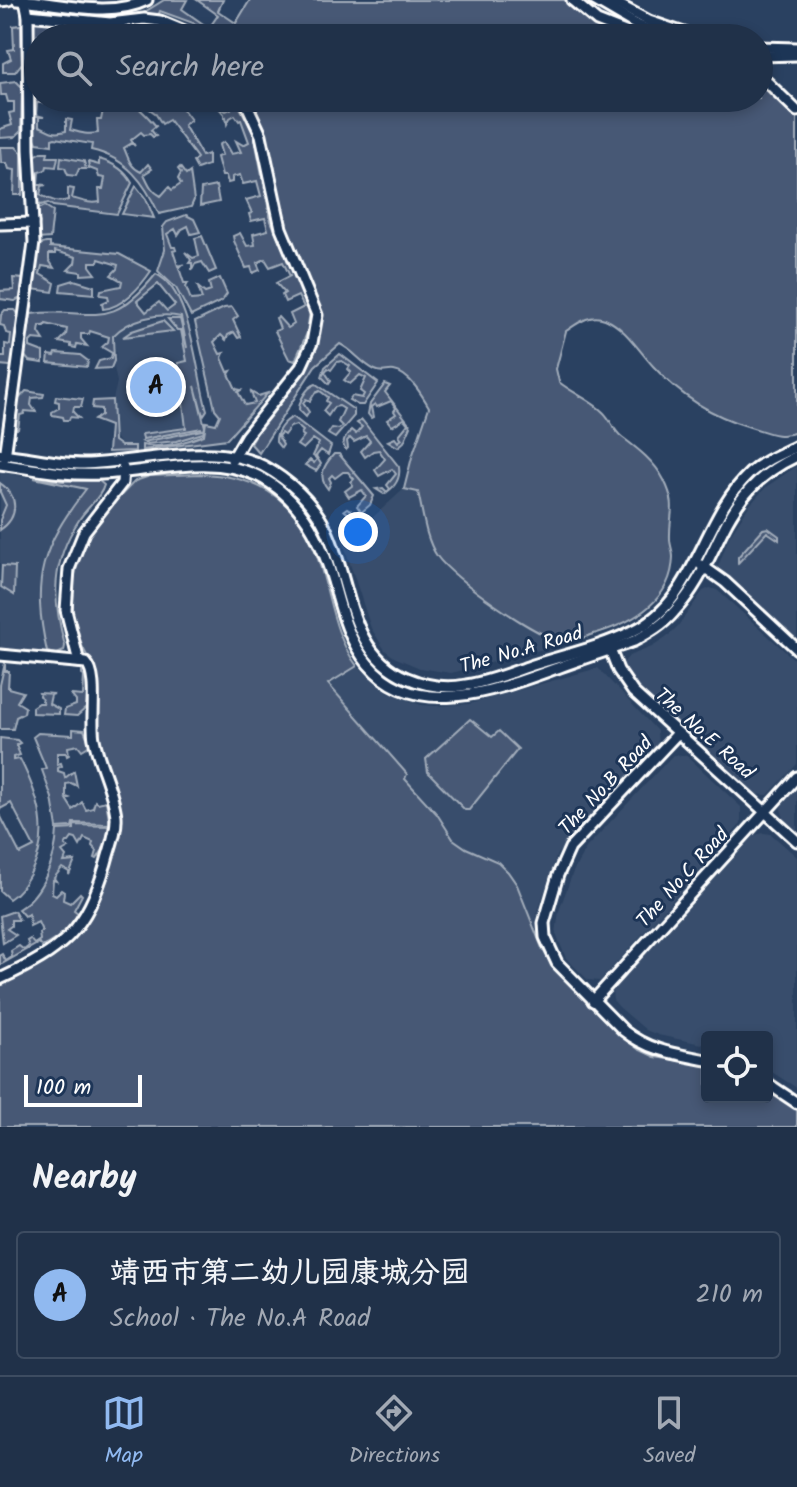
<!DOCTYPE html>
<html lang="en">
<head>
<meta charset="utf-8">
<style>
	:root { --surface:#203149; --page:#283950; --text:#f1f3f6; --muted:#a2a9b4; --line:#3d4c61; --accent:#90b9f0 }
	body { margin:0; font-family:Kalam,"LXGW WenKai TC",sans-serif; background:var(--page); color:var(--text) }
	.controls { position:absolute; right:24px; bottom:24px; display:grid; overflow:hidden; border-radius:8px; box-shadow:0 4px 12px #0003 }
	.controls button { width:72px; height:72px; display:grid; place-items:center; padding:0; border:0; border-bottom:2px solid var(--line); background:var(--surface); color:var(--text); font:40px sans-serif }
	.scale { position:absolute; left:24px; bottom:20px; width:118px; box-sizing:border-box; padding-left:8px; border:4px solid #fff; border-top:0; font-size:22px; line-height:28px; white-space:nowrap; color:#fff; -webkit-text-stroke:6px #1d3557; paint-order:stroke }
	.you { position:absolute; left:358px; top:532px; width:28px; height:28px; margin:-20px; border:6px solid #fff; border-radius:50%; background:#1a73e8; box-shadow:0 0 0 12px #1a73e833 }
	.badge { display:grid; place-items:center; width:52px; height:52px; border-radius:50%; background:var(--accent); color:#111; font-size:26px; font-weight:700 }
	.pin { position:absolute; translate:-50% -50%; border:4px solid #fff; box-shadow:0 2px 8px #0006 }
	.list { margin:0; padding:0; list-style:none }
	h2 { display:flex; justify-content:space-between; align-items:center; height:104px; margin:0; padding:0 32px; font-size:34px }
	h2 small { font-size:26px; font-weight:400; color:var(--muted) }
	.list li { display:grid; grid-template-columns:52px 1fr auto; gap:24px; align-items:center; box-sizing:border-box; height:128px; margin:0 16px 16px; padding:0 16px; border:2px solid var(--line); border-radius:8px }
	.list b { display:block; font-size:30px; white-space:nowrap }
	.list p { margin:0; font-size:26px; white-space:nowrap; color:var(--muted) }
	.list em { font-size:26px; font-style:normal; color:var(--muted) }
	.icon { flex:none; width:44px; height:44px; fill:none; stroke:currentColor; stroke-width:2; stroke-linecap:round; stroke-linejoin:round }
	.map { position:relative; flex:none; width:797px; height:1127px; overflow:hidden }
	.search { position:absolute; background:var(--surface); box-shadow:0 4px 12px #0003; left:24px; right:24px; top:24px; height:88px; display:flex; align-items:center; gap:20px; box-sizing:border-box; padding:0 28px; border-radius:44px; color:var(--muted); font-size:30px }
	.sheet { height:248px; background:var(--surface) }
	nav { display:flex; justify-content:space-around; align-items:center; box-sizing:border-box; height:112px; border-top:2px solid var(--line); background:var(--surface); font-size:22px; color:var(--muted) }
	nav a { display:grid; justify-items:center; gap:4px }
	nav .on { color:var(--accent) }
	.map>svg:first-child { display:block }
	.built { fill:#394e6c }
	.green { fill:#465975; stroke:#a2acba; stroke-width:2; fill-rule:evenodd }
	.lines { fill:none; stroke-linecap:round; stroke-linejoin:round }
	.minor-casing { stroke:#fff; stroke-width:15 }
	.minor { stroke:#1d3557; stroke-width:9 }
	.labels { text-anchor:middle; stroke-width:6; stroke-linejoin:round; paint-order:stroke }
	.street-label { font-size:20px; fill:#fff; stroke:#1d3557 }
</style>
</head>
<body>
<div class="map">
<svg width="797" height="1127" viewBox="0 0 797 1127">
	<rect width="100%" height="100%" fill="#2a4161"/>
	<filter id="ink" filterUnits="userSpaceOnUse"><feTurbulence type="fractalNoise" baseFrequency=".0125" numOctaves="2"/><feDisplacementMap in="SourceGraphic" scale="16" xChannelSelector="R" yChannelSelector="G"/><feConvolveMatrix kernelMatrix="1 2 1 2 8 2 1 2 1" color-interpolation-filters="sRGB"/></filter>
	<g filter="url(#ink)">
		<g class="built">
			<polygon points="168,317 180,318 206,427 202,435 190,439 141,444 142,454 137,454 136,446 121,445 115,437 113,400 117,382 114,367 116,357 114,338 120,330 134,322"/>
			<polygon points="797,466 797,643 718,567 729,537 749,506 766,487"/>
			<polygon points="0,472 86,488 51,540 43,563 40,604 47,652 0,648"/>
			<polygon points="404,489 418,492 428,535 484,595 533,629 560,641 570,642 451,673 420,668 394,657 385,650 371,628 342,539 360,529"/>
			<polygon points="710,588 717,590 797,662 797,764 768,795 752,794 638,690 623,670 624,662 629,656 652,647 666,638 678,626 703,591"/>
			<polygon points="357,666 388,692 421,705 435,706 469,704 598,668 657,731 658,746 557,854 537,914 536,932 517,885 498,862 466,848 453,839 437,814 405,779 407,774 328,683"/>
			<polygon points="673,755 687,756 741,807 741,824 600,981 588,980 566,958 556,934 559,911 573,872 586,848"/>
			<polygon points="797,787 797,835 786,824 781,809 783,803"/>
			<polygon points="764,833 771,834 797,857 797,1088 767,1069 767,1037 707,1037 707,1045 658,1035 646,1030 619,1007 613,1000 612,990 755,835"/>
		</g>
		<g class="green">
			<polygon points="164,0 187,0 182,9 209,28 218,15 197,0 223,0 218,11 236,23 250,0 566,0 584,18 628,38 207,38 194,30 196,24 160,11 158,16 140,15"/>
			<polygon points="36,19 52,21 52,30 45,29 42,35 38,35 38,63 31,58 33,22"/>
			<polygon points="21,25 22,63 15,72 3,72 3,63 11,59 8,50 14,49 13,26"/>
			<path d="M759 78 783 104 797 114V432C779 439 767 432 750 427 712 416 680 396 653 366 638 350 626 328 605 319 590 313 578 323 566 331L556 369 559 382C572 393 592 400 604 413 611 420 614 431 622 437 638 449 655 462 664 480 678 508 669 513 670 539 670 545 673 551 673 557 672 600 634 622 597 633 586 636 573 643 562 641 537 638 451 577 437 556 425 538 423 513 418 492L404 489 412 457 429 407C422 395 409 373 394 371 387 370 383 374 375 370 362 364 353 350 340 344L315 366 259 453 251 444 257 431 308 364 317 339 321 313 285 229 266 136 249 98H759Z"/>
			<polygon points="16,81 22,87 21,131 15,137 0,138 0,129 12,125 9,113 14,112 14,102 8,102 6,95 1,95 0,83"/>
			<path d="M36 93H38V98H45L42 103H37L36 115 44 117H39V126C51 130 51 135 66 131V119L72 120 70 130C81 133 87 135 98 133L97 120H101L103 110 97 108 95 102 89 99C125 102 127 92 156 126L151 130 156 136 153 137 150 134 144 135 141 132 131 140 135 146 132 143 124 148C129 159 129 166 141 172L148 164 152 169 144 174C149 184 151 191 161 196L169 187 172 190 181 184 178 179 181 173 178 169 180 167 186 175 190 172 194 200 191 207 159 214C145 183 127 158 91 150L92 144 55 138 52 139V145L37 143 34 136Z"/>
			<polygon points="134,98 176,100 191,120 184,125 202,156 208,154 208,165 197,169 193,162 197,158 169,120 162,124 155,113"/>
			<polygon points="228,98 235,98 254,134 271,221 310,311 307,333 295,361 289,359 275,331 280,329 276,318 278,317 288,328 294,324 290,314 304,307 298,296 285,302 282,295 285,293 276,283 290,276 283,262 270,267 265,259 257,263 260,270 253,273 251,267 246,268 234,241 233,236 240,233 247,246 255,245 253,234 268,230 265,218 251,221 249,214 252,213 246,200 261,196 257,181 243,184 240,175 232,177 232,182 228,183 226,176 222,176 217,157 222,155 219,145 224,142 231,154 241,152 236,141 243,145 249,142 241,120 239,121 235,115 230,118 227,124 226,117 224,118 224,114 218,107 226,111 231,109"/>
			<polygon points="0,147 16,147 22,153 22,195 14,195 15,170 9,169 7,163 1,163"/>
			<path d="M42 152H48L47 157H58L56 167 47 166 46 170 39 172 38 184 46 185 42 186 40 195C51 199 56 204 68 200V188L74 189 72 198C83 201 89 204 100 202L99 189H103L105 178 99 177 97 171 89 168 88 162 99 165V159C113 163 125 170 132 183L117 214 53 206 48 203 41 205 37 203 35 156Z"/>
			<polygon points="61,157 84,161 86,169 79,169 76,176 68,175 65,168 60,167"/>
			<polygon points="136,186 146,199 154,218 122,214"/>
			<polygon points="216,186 219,202 200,206 201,189"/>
			<polygon points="45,206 53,211 50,238 38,239 37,207 41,208"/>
			<polygon points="186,215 194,219 200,232 191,234 188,226 182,229 178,235 175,229 167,234 172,247 175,247 176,250 173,251 178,266 182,265 179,268 184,283 188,283 186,287 191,300 202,299 198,287 205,293 211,291 209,283 220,278 227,294 222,301 191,316 176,288 158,271 165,250 163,227 167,222"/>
			<polygon points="202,236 216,270 209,273 202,262 195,264 192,270 192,263 189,263 191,260 185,252 193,258 199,256 195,238"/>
			<path d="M46 243H50V247L119 254 151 271C141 286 122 308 103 309L102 303 109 300 108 296 100 295 101 290 121 286 122 281 111 275 117 269 118 265 99 259 98 262H90V266L96 274 81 275V272L68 270 75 263 76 257 55 251V254H49V260L54 268 42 266 40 274 55 283 53 292 32 289 38 245Z"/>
			<path d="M156 274C192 291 196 374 207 410L203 416 195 386 205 427 203 433 176 441 147 444 143 442 202 430 201 428 143 439 142 434 186 428 178 363 187 361 181 330H177L168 319H180L187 348 181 317C159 312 128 319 113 336L114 361 111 368 95 369 99 361 111 358 112 353 102 347 108 342 109 337 90 331 89 334H81V339L87 346 77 344 76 348 71 347V344L59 342 66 335 67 329 46 324 45 326H40L39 332 44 340 33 339 30 342V347L43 352V363L29 361 24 355 31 314C92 306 107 335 156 274ZM158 284 175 305 167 311 159 302 146 312 137 301Z"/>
			<polygon points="13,278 23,279 20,298 15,301 0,299 0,291 14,290"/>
			<polygon points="74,280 94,286 94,294 60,291 61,284"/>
			<path d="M232 307 238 316 233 320 241 337 238 338 234 332 228 335 226 340 221 335 214 342 220 354 224 353 222 358 228 372 231 371 229 374 236 389 241 390 238 392 245 405 255 403 251 392 258 396 268 393 227 439 142 450V445C161 449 186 442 204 435L206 422 216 424 220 415 215 409 195 322 224 308Z"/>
			<polygon points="5,310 15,310 19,315 13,362 10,366 0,365 0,357 5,357 5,344 10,345 11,334 6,333 4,326 0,325 1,315"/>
			<polygon points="163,321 173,331 123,337 132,331"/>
			<polygon points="56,353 80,355 88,361 87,367 48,363 49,355 55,356"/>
			<polygon points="340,354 378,383 363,405 358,405 349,400 352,396 362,398 364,394 360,391 366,378 360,375 350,384 344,380 351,372 348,369 350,366 342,361 337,362 331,370 328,368 325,372 331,381 329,384 322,377 325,367"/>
			<polygon points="144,367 147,399 137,400 133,368"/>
			<path d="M316 384 354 410V416L335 438 328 434 332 428 339 429 342 426 338 422 344 409 339 406 334 407 328 416 323 411 329 403 326 401 328 397 320 391 315 393 310 401 306 399 303 403 309 412 306 417 299 410C299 400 307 387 316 384Z"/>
			<polygon points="385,384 390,386 385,392 411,426 404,442 398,447 388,441 395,438 398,442 402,439 399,435 408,424 404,419 392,426 387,420 396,414 394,411 396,408 391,401 377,407 375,404 371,407 373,417 371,418 368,414 370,404"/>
			<polygon points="26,391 44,394 43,397 32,398 31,405 36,412 25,411 24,414 20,415 18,429 14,429 16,402"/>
			<polygon points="56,396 83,399 81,407 74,407 73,412 79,418 70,417 69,420 64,420 63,417 52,415 52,412 59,408 59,402 55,401"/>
			<polygon points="112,400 114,441 121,446 135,446 135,451 108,452 110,426 94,420 101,415 101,409 92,408 93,401"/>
			<path d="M293 417 331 446 328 455 321 450 316 456 321 464 316 471 305 465 310 460 314 463 317 459 313 456 319 443 313 439 303 449 297 445 304 436 301 434 303 431 296 425 290 427 284 435 281 433 278 436 283 445 281 448 276 442C275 432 284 421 293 417Z"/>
			<path d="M362 420 399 467C401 480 394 488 384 494L376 489 383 488 387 492 390 489 387 485 396 474 392 469 379 476 375 470 385 459 379 450 373 451 365 457 361 451 370 441 366 436 354 442 350 438 347 441 348 448 346 450C340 443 346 437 351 430L356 434 362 427 357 423Z"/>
			<path d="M334 454H339L374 496 370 505 357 516H351L344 510 347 508 356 513 360 510 357 506 366 496 362 490 349 497 345 491 353 485 351 482 354 479 348 472H343L335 478 332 475 329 478 331 482 328 489C317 477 324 465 334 454Z"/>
			<path d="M200 474C261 475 301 503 319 562 331 598 333 634 357 666L328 684 407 774 405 779 437 814 453 839 466 848 498 862 508 872 517 885 542 948 554 969 621 1036 638 1049 655 1057 707 1065V1097H767V1089L797 1108V1127H0V983L63 949 79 933 96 901 118 829 97 738V675L82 646 73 614V583L79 557 85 540 102 515 135 481 150 476Z"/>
			<path d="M34 478 63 481 98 480 104 485C101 498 86 508 79 520 51 563 52 598 65 646L64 651 57 654 47 652C31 579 41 547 86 489Z"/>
			<path d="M0 483C19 496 19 517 0 530V520L6 505 0 492Z"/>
			<polygon points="768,528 779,536 779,540 767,532 738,563 738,557 763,529"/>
			<polygon points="2,566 15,567 14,595 1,587"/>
			<polygon points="5,663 5,671 9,671 8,688 23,692 17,702 25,707 24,713 16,717 13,729 0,729 0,685"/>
			<polygon points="82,670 88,677 86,708 77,716 64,715 65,709 76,705 76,701 71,695 83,696 84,676 82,675"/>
			<polygon points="39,693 54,694 51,695 49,704 59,709 59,714 32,713 32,707 38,703 43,703"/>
			<polygon points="470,719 492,737 499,731 518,749 469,810 465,810 428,772 426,759"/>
			<polygon points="73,729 84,730 90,745 82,750 78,745 68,747 69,755 67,756 66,753 57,753 57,764 61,763 62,766 58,768 58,771 64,773 65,778 74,771 77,786 71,783 66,784 66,797 69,798 66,799 73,810 82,802 86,810 93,808 95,801 98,803 106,801 110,824 73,823 72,827 57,828 52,798 42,770 46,768 33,737 38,733 73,735"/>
			<path d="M0 738 17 740 20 743 16 745 20 755 13 757V760L20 759C39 797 52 834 30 874 24 884 19 893 9 899L0 891V815L20 854 34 847 11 803 0 809Z"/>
			<path d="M74 825 109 826 106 845 97 859 95 858 97 851 92 846 93 842 84 838 80 846 76 839 72 838 69 842H67L65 845 69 848 62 852 66 857 64 862 75 861 69 875V872L62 868 54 878 56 881 53 880 52 893 56 895 61 890 64 892 63 900 70 903 80 893 82 895 74 910 78 913C71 929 58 939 42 947L39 943 0 965V955L2 954 6 961 12 957 11 951 19 946 24 950 29 946 27 941 30 939 34 944 40 940 39 933 42 931 38 922 30 926 29 914 24 916 18 909C43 895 56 858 57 830L74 829Z"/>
			<polygon points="14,911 19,920 11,920 11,926 7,929 16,935 3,943 0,916"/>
		</g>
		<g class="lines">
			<defs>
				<g id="minor">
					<path d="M17 0C58 2 108 19 147 0"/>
					<polyline points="572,0 597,21 640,38"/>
					<polyline points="594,0 635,24 667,38"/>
					<polyline points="610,0 649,21 699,38"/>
					<polyline points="0,1 9,0"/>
					<polyline points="28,15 110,23 144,19 160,21 201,38"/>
					<polyline points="759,47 797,48"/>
					<polyline points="759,56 797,55"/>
					<polyline points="759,74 797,111"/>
					<polyline points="0,224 33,223"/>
					<path d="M0 454C28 456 55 464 84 464 138 463 215 440 263 466 289 480 313 502 326 529 351 580 347 653 407 678 426 686 446 689 466 685 488 682 510 673 530 666 564 655 601 647 633 631 697 600 701 519 750 473 764 460 781 454 797 446"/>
					<polyline points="5,457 34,243 29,149 28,15 25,0"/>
					<polyline points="232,460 246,436 301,367 312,343 317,315 281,228 261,135 244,98"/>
					<path d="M0 464C34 469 67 476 102 474 152 472 211 453 258 476 300 497 321 538 333 581 341 610 348 640 368 664 417 723 501 688 560 667 585 658 610 650 634 641 649 633 663 625 674 612 725 557 716 493 797 456"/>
					<polyline points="701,565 725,582 797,649"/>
					<polyline points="609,647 618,670 633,692 797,841"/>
					<path d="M0 655 86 663C99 676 90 719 94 739 99 765 113 789 116 816 117 832 110 847 106 863 86 931 63 950 0 979"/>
					<polyline points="79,662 66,610 69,569 84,532 122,483 123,468"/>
					<path d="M678 733 570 848 558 875 544 923 545 937 557 963 624 1031C649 1051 676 1054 707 1060"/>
					<polyline points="593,1001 797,777"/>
					<polyline points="767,1083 797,1103"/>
				</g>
			</defs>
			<use href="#minor" class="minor-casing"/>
			<use href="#minor" class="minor"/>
		</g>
	</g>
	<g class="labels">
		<g class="street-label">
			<text transform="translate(521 649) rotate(-16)" y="7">The No.A Road</text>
			<text transform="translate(705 733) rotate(42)" y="7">The No.E Road</text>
			<text transform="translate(605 785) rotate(-47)" y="7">The No.B Road</text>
			<text transform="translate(682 877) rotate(-48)" y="7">The No.C Road</text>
		</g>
	</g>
</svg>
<div class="controls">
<button><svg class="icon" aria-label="locate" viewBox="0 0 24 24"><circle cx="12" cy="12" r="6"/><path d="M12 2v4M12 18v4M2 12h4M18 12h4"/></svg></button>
</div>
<div class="scale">100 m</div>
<div class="you"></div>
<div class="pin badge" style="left:156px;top:387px">A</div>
<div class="search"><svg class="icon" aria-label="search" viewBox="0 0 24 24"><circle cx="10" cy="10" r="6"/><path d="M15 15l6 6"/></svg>Search here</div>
</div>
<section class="sheet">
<h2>Nearby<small></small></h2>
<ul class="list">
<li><span class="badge">A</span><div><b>靖西市第二幼儿园康城分园</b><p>School · The No.A Road</p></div><em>210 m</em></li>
</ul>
</section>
<nav>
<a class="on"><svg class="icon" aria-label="map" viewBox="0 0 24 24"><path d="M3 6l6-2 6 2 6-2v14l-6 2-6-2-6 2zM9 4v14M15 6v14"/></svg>Map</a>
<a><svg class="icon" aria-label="directions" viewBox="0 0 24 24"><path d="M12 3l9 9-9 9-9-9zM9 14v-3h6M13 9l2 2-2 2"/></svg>Directions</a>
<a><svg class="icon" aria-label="saved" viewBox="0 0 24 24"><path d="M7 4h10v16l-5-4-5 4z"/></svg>Saved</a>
</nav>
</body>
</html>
